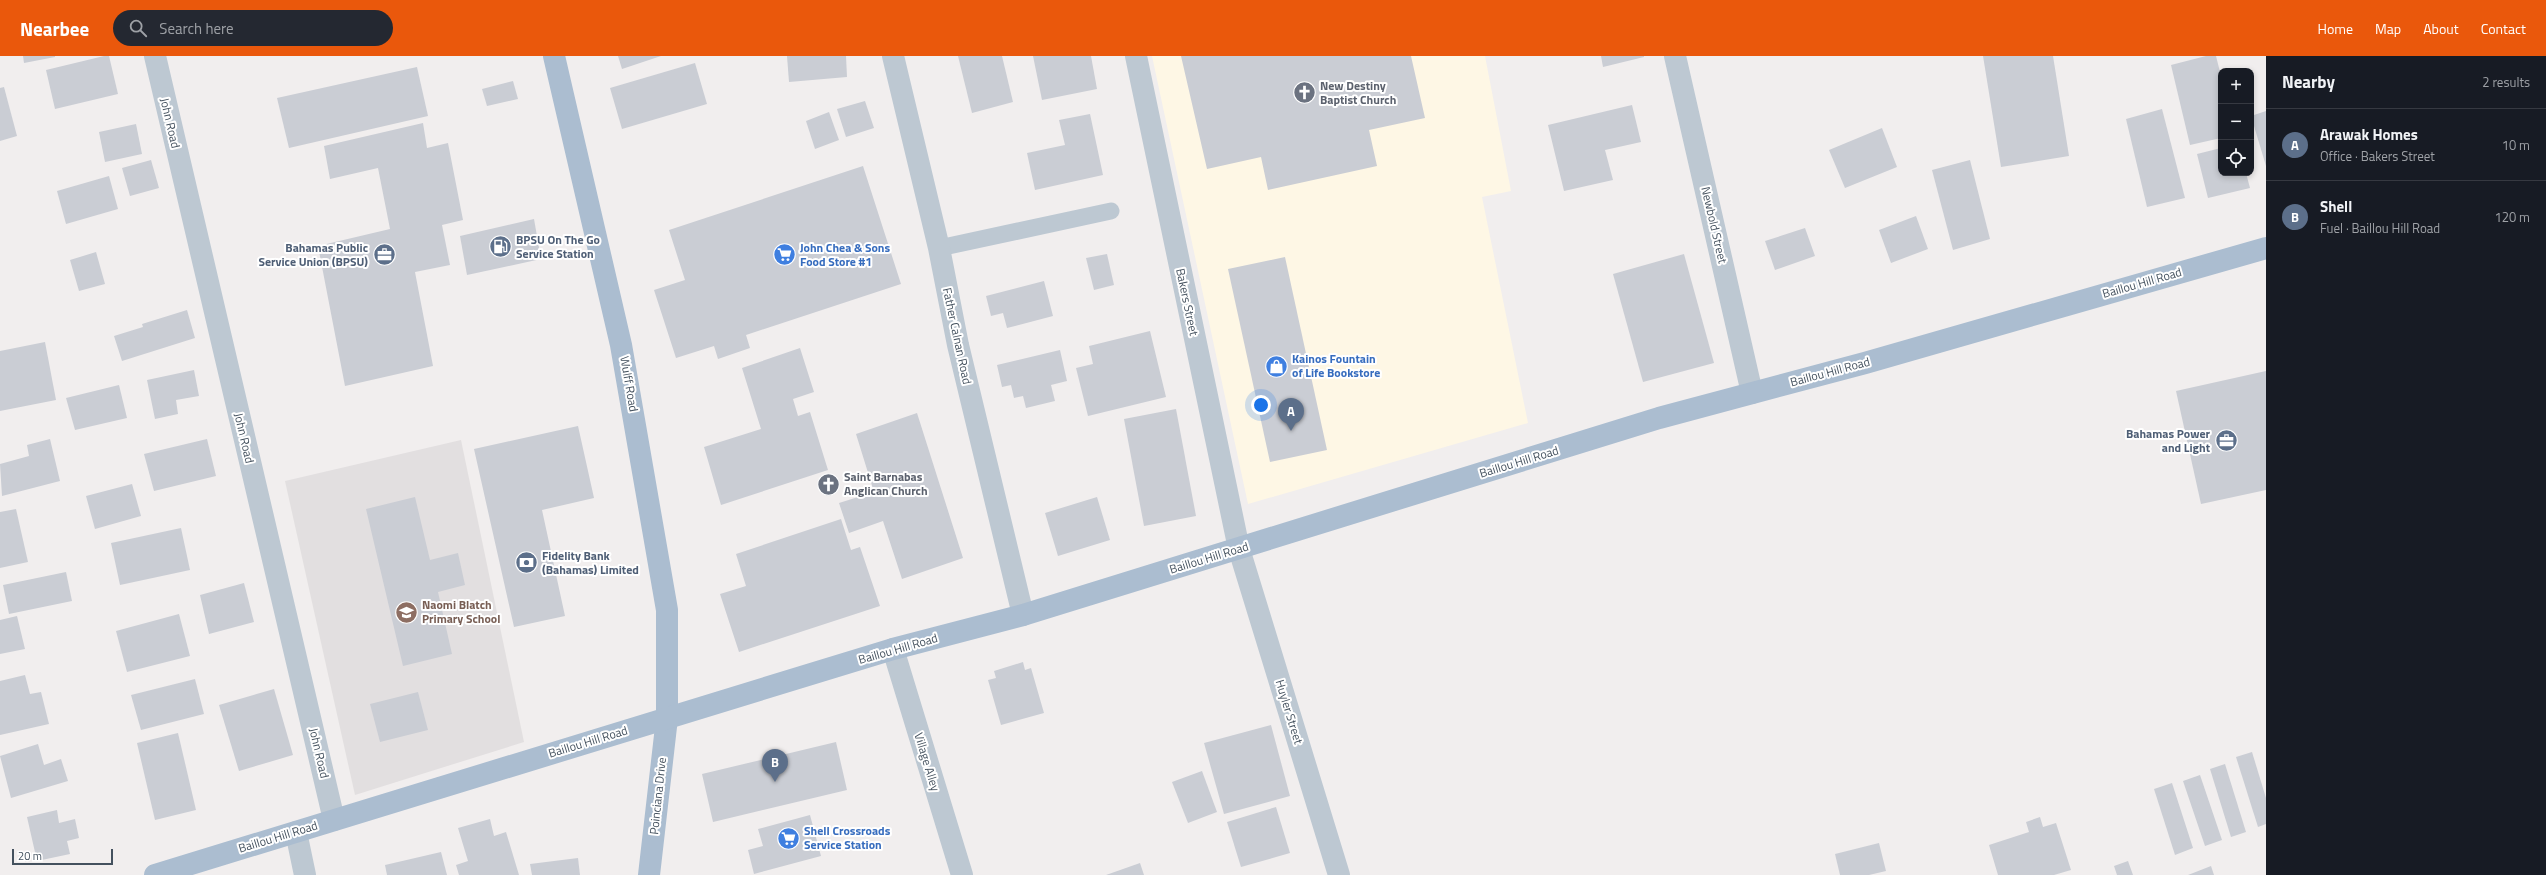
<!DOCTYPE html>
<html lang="en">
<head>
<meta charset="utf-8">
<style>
	:root { --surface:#171b24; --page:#242831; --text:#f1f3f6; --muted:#9ea1a6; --line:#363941; --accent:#ea580c }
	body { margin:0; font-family:"Titillium Web",sans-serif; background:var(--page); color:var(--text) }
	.controls { position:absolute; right:12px; top:12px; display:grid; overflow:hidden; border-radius:8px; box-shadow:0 2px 6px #0003 }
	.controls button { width:36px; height:36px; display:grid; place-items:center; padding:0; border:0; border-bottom:1px solid var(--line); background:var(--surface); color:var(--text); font:20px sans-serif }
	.scale { position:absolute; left:12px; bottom:10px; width:101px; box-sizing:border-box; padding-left:4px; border:2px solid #44515e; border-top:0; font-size:11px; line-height:14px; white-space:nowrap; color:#44515e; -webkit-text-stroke:3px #fff; paint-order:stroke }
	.you { position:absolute; left:1261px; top:349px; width:14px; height:14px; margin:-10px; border:3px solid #fff; border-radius:50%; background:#1a73e8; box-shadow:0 0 0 6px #1a73e833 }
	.badge { display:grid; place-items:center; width:26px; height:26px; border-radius:50%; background:var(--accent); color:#fff; font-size:13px; font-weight:700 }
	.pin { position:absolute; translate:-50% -33px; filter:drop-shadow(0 1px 2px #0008) }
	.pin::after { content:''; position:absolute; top:21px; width:14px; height:12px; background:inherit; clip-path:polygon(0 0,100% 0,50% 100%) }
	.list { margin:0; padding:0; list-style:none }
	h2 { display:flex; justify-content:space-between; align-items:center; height:52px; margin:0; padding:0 16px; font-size:17px }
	h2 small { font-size:13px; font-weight:400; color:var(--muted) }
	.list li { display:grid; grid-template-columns:26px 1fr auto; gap:12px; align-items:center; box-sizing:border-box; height:72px; padding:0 16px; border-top:1px solid var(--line) }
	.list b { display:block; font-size:15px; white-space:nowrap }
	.list p { margin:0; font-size:13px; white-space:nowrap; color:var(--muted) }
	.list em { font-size:13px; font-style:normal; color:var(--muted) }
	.icon { flex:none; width:22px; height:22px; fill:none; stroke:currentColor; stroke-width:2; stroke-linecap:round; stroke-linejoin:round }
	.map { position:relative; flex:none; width:2266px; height:819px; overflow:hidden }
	header { display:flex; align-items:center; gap:24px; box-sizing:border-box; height:56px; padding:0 20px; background:var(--accent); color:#fff }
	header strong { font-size:19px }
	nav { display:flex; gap:22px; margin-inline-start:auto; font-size:14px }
	.search { width:280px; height:36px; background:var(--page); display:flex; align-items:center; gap:10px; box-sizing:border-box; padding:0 14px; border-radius:22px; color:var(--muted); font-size:15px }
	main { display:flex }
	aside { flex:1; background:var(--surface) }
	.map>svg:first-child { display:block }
	.commercial { fill:#fef7e5 }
	.education { fill:#e2dfe0 }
	.building { fill:#cacdd4 }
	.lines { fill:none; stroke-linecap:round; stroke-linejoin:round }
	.lane { stroke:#bdc8d2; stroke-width:17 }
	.street { stroke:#bdc8d2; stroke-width:22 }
	.primary { stroke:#abbdd0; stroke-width:22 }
	.labels { text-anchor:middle; stroke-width:4; stroke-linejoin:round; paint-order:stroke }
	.worship-label { font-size:12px; font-weight:bold; fill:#5b616d; stroke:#fff; text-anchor:start }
	.street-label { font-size:12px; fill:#44515e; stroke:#fff }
	.service-label { font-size:12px; font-weight:bold; fill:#4e5e75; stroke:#fff; text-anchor:start }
	.shop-label { font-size:12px; font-weight:bold; fill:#366cbe; stroke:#fff; text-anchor:start }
	.education-label { font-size:12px; font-weight:bold; fill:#785e54; stroke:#fff; text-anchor:start }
</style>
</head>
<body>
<header>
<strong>Nearbee</strong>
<div class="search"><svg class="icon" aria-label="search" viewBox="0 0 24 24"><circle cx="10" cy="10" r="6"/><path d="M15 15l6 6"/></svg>Search here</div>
<nav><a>Home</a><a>Map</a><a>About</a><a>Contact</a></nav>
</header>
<main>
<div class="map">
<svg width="2266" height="819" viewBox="0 0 2266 819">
	<rect width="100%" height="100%" fill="#f1eeee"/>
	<polygon class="commercial" points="1152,0 1485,0 1511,135 1482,141 1528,367 1248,448"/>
	<polygon class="education" points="461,384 524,686 355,739 285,425"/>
	<g class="building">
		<polygon points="23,0 55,0 55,1 24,7"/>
		<polygon points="104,0 109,0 118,38 55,53 46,14"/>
		<polygon points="618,0 661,0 622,13"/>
		<polygon points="787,0 846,0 847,21 789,26"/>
		<polygon points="958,0 1002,0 1013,46 972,57"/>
		<polygon points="1033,0 1091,0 1097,33 1042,44"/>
		<polygon points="1181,0 1411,0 1425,62 1369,74 1377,110 1268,134 1261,101 1207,113"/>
		<polygon points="1601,0 1644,0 1644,1 1603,11"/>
		<polygon points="1983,0 2053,0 2069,100 2001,111"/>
		<polygon points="2206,0 2216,0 2221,20 2221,82 2190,89 2171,9"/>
		<polygon points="695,7 707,48 622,73 610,32"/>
		<polygon points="417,11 428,60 289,92 277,42"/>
		<polygon points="513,25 518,43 487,50 482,33"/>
		<polygon points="4,31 17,80 0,85 0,32"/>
		<polygon points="865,45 874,72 846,81 837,53"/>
		<polygon points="1632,49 1641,86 1605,94 1613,124 1564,135 1548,69"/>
		<polygon points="2162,53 2185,142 2147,151 2126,63"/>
		<polygon points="2266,55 2266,110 2251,60"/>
		<polygon points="829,56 839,84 815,93 806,65"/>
		<polygon points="1090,58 1103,119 1035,134 1027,97 1065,89 1059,64"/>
		<polygon points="423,67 427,92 448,87 463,164 442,169 450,209 415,216 433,310 345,330 318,190 390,173 378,112 330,123 324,90"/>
		<polygon points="136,68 142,98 105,106 99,76"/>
		<polygon points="1882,72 1897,111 1845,132 1829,94"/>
		<polygon points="2221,92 2221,117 2246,117 2250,132 2208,142 2197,98"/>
		<polygon points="151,104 159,132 130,140 122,112"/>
		<polygon points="1970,104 1990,183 1953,194 1932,114"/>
		<polygon points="863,110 901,228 746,279 750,292 718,303 714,290 676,302 654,234 685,224 669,174"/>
		<polygon points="109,120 118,153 66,168 57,135"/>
		<polygon points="1916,160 1928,193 1891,207 1879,174"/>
		<polygon points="534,163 541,203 467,219 460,180"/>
		<polygon points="1805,172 1815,200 1775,214 1765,185"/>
		<polygon points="96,196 105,228 79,235 70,204"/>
		<polygon points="1107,198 1114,229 1094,234 1086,202"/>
		<polygon points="1684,198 1714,307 1643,326 1613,218"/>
		<polygon points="1285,201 1327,394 1270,406 1228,213"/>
		<polygon points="1044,225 1053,260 1007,272 1003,257 991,260 986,240"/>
		<polygon points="187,254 195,282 122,305 114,280 143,271 142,268"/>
		<polygon points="1150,275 1166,341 1088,360 1076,312 1093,308 1089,290"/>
		<polygon points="45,286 56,344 0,355 0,295"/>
		<polygon points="800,292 814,336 793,343 798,360 810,356 828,414 721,449 704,391 761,373 742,312"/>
		<polygon points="1060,294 1067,325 1051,329 1055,345 1026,352 1023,340 1014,342 1011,329 1002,331 997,309"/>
		<polygon points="194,314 199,340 176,344 178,358 155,363 147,324"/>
		<polygon points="2266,315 2266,434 2201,448 2176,335"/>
		<polygon points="119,329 127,362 75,374 66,342"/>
		<polygon points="1176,353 1196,460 1144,470 1124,363"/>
		<polygon points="917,357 963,502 902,523 883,465 849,477 839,447 874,436 856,378"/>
		<polygon points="578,370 594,442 542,454 565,560 514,571 474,393"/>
		<polygon points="50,383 60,425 2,440 0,408 29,400 27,389"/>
		<polygon points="207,383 216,420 154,435 144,398"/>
		<polygon points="132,428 141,460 95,473 86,440"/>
		<polygon points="415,441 430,504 458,497 465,529 438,536 452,598 403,610 366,453"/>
		<polygon points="1097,441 1110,484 1058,500 1045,457"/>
		<polygon points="16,453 28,506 0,512 0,456"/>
		<polygon points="841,463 851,494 860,491 880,550 739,596 720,538 746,530 736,498"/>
		<polygon points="181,472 190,514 120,529 111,487"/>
		<polygon points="66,516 72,545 9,558 3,529"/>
		<polygon points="244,527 254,566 209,578 200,539"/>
		<polygon points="179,558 190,600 127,616 116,575"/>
		<polygon points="17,560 25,593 0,598 0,564"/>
		<polygon points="1023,606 1025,614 1031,612 1044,657 1001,669 988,624 996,622 994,615"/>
		<polygon points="25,619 30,638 41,636 49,668 0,679 0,625"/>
		<polygon points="195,623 204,658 141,674 131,639"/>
		<polygon points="274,633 293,699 239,715 219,649"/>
		<polygon points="418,636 428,674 380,686 370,648"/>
		<polygon points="1271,669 1290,740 1224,758 1204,687"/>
		<polygon points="178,677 196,754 155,764 137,687"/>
		<polygon points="836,686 847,734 713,766 702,718"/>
		<polygon points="38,688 44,709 61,703 68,725 11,742 0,700"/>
		<polygon points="2252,696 2266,742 2266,768 2258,771 2236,701"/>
		<polygon points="2225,708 2246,776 2231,781 2210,713"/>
		<polygon points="1202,715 1217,756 1188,767 1172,726"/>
		<polygon points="2200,719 2222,784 2205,790 2183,725"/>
		<polygon points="2172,727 2193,792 2175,799 2154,733"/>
		<polygon points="1276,751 1290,797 1241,811 1227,766"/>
		<polygon points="57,754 59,767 75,763 79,782 67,785 70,798 37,805 27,761"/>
		<polygon points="810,759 821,800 754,818 748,794 763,790 758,773"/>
		<polygon points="2040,761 2043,771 2056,767 2071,814 2054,819 1998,819 1989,789 2029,776 2026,766"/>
		<polygon points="490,763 494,780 506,776 519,819 459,819 456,809 468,805 458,772"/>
		<polygon points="1879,787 1886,815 1869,819 1840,819 1835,798"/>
		<polygon points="441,796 447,819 387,819 385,809"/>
		<polygon points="578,802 580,819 532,819 530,808"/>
		<polygon points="2128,805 2133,819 2117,819 2114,810"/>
		<polygon points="1140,807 1144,819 1106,819"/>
		<polygon points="2211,810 2214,819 2188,819"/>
	</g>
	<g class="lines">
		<polyline class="lane" points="939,192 1111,155"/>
		<g class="street">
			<polyline points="155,0 334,764"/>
			<polyline points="893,0 939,192 958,289 1023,559"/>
			<polyline points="1136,0 1239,493 1339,819"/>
			<polyline points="1675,0 1752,337"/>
			<polyline points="893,593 962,819"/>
			<polyline points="296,776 305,819"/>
		</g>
		<g class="primary">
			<polyline points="554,0 621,289 667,554 667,662 649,819"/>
			<polyline points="155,819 893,593 1023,559 1659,362 1865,307 2266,192"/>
		</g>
	</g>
	<defs>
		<symbol id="church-disc" viewBox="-11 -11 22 22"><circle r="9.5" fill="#6b7280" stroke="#fff"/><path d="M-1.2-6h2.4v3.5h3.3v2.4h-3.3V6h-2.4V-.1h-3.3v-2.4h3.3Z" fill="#fff"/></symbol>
		<symbol id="fuel-disc" viewBox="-11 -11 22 22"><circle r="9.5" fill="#5c6f8a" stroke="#fff"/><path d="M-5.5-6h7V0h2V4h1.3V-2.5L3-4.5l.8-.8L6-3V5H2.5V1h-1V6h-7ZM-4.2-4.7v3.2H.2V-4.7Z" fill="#fff"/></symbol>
		<symbol id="office-disc" viewBox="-11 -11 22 22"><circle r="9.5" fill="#5c6f8a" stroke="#fff"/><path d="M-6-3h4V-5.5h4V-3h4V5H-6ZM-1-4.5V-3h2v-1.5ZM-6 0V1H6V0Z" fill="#fff"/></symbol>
		<symbol id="supermarket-disc" viewBox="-11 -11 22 22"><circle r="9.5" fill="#3f7fe0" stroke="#fff"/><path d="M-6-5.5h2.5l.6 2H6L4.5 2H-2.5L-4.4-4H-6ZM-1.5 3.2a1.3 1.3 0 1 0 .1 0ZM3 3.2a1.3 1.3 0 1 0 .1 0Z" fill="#fff"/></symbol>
		<symbol id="shop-disc" viewBox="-11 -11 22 22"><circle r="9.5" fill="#3f7fe0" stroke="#fff"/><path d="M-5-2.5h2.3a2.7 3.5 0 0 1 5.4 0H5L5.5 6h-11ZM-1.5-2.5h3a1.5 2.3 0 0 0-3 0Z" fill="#fff"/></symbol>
		<symbol id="bank-disc" viewBox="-11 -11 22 22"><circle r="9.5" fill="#5c6f8a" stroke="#fff"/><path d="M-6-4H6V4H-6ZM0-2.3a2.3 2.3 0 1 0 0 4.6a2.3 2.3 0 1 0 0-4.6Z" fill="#fff"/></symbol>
		<symbol id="school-disc" viewBox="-11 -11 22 22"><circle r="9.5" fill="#8d6e63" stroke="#fff"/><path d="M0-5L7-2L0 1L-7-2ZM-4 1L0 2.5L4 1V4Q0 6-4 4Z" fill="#fff"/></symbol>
	</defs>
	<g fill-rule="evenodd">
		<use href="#church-disc" x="1292" y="24" width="25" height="25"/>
		<use href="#fuel-disc" x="488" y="178" width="25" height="25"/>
		<use href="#office-disc" x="372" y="186" width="25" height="25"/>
		<use href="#supermarket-disc" x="772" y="186" width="25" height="25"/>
		<use href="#shop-disc" x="1264" y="298" width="25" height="25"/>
		<use href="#office-disc" x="2214" y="372" width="25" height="25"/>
		<use href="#church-disc" x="816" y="416" width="25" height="25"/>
		<use href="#bank-disc" x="514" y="494" width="25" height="25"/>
		<use href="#school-disc" x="394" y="544" width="25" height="25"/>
		<use href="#supermarket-disc" x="776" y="770" width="25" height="25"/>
	</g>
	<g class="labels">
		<g class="worship-label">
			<text x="1320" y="34">New Destiny<tspan x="1320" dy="14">Baptist Church</tspan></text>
			<text x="844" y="425">Saint Barnabas<tspan x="844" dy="14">Anglican Church</tspan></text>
		</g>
		<g class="street-label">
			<text transform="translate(170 67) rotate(77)" y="4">John Road</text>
			<text transform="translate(1714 169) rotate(77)" y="4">Newbold Street</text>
			<text transform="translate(2142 227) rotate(-16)" y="4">Baillou Hill Road</text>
			<text transform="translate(1187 246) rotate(78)" y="4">Bakers Street</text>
			<text transform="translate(957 280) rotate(78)" y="4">Father Calnan Road</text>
			<text transform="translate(1830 316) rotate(-15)" y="4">Baillou Hill Road</text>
			<text transform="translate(629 328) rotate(80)" y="4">Wulff Road</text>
			<text transform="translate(244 382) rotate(77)" y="4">John Road</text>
			<text transform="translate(1519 406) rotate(-17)" y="4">Baillou Hill Road</text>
			<text transform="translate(1209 502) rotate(-17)" y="4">Baillou Hill Road</text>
			<text transform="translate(898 593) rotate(-16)" y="4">Baillou Hill Road</text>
			<text transform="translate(1289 656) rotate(73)" y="4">Huyler Street</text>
			<text transform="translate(588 686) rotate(-17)" y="4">Baillou Hill Road</text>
			<text transform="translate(319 697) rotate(77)" y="4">John Road</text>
			<text transform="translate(927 706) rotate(73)" y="4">Village Alley</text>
			<text transform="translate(658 740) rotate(-84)" y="4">Poinciana Drive</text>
			<text transform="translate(278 781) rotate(-17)" y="4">Baillou Hill Road</text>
		</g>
		<g class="service-label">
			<text x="516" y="188">BPSU On The Go<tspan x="516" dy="14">Service Station</tspan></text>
			<text x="368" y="196" text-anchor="end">Bahamas Public<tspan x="368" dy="14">Service Union (BPSU)</tspan></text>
			<text x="2210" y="382" text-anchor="end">Bahamas Power<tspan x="2210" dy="14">and Light</tspan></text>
			<text x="542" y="504">Fidelity Bank<tspan x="542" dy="14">(Bahamas) Limited</tspan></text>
		</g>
		<g class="shop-label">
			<text x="800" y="196">John Chea &amp; Sons<tspan x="800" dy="14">Food Store #1</tspan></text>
			<text x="1292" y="307">Kainos Fountain<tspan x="1292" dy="14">of Life Bookstore</tspan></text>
			<text x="804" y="779">Shell Crossroads<tspan x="804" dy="14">Service Station</tspan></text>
		</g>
		<g class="education-label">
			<text x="422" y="553">Naomi Blatch<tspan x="422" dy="14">Primary School</tspan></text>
		</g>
	</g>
</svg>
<div class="controls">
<button>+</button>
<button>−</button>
<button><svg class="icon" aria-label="locate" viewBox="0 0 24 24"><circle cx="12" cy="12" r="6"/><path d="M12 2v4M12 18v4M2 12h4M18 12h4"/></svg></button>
</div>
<div class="scale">20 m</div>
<div class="you"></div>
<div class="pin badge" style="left:1291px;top:375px;background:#5c6f8a">A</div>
<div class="pin badge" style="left:775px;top:726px;background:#5c6f8a">B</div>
</div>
<aside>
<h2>Nearby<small>2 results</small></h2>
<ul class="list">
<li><span class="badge" style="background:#5c6f8a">A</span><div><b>Arawak Homes</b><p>Office · Bakers Street</p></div><em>10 m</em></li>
<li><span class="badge" style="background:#5c6f8a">B</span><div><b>Shell</b><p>Fuel · Baillou Hill Road</p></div><em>120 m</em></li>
</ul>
</aside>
</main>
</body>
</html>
